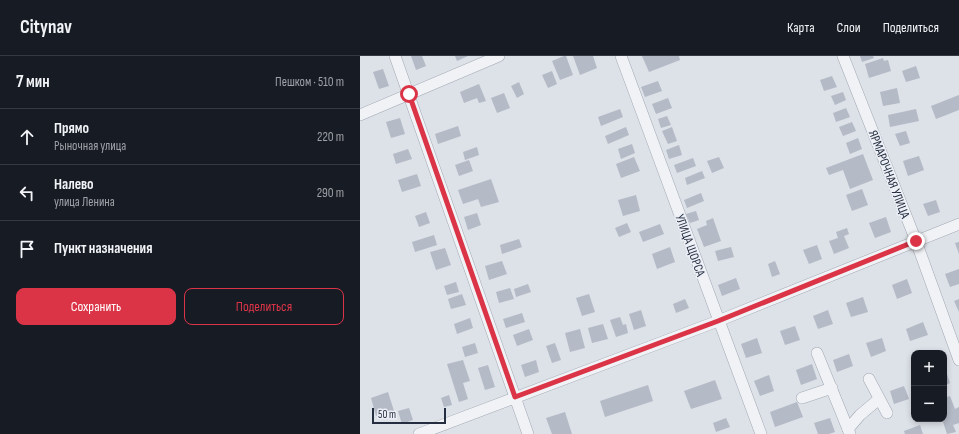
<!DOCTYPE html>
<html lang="ru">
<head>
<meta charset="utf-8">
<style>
	:root { --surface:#171b24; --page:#242831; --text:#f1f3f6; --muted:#9ea1a6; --line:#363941; --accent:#db3447 }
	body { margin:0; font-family:"Sofia Sans Condensed",sans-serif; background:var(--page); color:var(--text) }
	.controls { position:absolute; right:12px; bottom:12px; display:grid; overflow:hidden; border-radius:8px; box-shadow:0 2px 6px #0003 }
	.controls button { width:36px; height:36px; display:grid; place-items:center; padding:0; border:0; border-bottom:1px solid var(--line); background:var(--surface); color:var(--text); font:20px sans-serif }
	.scale { position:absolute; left:12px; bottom:10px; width:74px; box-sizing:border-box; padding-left:4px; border:2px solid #252e40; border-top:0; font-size:11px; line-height:14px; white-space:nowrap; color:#252e40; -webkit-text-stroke:3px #ecf0f6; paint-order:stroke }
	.stop { position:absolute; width:12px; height:12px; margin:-9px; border:3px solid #db3447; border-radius:50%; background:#fff }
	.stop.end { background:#db3447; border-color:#fff; box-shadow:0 1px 4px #0008 }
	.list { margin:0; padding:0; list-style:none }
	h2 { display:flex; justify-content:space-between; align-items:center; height:52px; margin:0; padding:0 16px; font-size:17px }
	h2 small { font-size:13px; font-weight:400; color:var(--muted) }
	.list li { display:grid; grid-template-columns:26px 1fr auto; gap:12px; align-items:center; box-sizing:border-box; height:56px; padding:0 16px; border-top:1px solid var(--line) }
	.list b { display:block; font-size:15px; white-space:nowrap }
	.list p { margin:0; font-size:13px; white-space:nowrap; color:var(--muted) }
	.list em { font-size:13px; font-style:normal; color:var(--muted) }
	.actions { display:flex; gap:8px; padding:12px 16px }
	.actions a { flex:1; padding:9px 0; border:1px solid var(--accent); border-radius:8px; text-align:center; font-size:14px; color:var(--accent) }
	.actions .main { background:var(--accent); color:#fff }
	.icon { flex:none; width:22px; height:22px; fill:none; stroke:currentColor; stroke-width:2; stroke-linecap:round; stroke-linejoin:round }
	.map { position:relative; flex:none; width:599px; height:378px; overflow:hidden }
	header { display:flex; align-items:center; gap:24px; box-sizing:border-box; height:56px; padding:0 20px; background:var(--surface); border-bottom:1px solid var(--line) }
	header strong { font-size:19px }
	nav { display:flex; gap:22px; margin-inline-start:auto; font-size:14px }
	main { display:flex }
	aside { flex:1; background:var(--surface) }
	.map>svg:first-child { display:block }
	.building { fill:#b4bac6 }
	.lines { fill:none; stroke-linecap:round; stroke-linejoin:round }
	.minor-casing { stroke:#a2a8b2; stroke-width:12 }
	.minor { stroke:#f0f2f6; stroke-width:11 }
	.route { stroke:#db3447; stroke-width:5 }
	.labels { text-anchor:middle; stroke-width:3; stroke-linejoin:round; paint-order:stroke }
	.street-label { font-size:13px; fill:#252e40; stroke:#ecf0f6 }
</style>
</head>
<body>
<header>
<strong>Citynav</strong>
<nav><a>Карта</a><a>Слои</a><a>Поделиться</a></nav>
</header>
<main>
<aside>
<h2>7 мин<small>Пешком · 510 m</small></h2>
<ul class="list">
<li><svg class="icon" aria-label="ahead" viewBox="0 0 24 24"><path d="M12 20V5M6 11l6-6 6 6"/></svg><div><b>Прямо</b><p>Рыночная улица</p></div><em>220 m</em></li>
<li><svg class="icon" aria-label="left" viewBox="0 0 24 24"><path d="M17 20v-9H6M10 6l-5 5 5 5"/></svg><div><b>Налево</b><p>улица Ленина</p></div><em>290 m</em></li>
<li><svg class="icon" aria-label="arrive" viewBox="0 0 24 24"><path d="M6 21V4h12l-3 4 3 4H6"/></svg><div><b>Пункт назначения</b></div></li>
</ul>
<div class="actions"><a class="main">Сохранить</a><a>Поделиться</a></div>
</aside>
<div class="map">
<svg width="599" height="378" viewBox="0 0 599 378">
	<rect width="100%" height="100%" fill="#dde1e8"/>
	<g class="building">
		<polygon points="51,0 62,0 66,10 56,14"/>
		<polygon points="95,0 108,0 97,5"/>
		<polygon points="204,0 206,0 213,19 200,24 192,5"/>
		<polygon points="213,0 233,0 237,12 220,19"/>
		<polygon points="282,0 319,0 320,4 289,16"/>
		<polygon points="500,0 513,0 514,2 502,6"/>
		<polygon points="523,2 524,5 528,4 531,15 509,22 505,8"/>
		<polygon points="556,10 560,22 546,26 542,15"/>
		<polygon points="23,13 29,30 19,33 13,16"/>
		<polygon points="192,15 197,28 188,32 182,19"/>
		<polygon points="472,20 477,31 464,35 460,24"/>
		<polygon points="298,25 302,35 285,41 281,31"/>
		<polygon points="159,26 164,38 157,42 151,30"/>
		<polygon points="119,28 126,45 119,47 117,42 104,47 100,36"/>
		<polygon points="537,32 540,47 523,50 520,36"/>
		<polygon points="483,36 486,44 475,49 471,40"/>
		<polygon points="144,37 150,52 137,57 131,42"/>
		<polygon points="599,39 599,54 576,63 571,50"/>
		<polygon points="308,42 312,52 296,58 292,48"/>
		<polygon points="486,52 490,61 476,66 473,57"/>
		<polygon points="260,53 263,61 241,70 238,61"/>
		<polygon points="556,53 559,65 530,71 528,59"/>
		<polygon points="307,60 311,69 301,72 298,63"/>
		<polygon points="40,62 45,78 31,82 26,66"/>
		<polygon points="492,66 496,75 483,80 479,71"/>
		<polygon points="98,70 101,80 78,88 75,78"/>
		<polygon points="266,71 269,79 248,88 245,80"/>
		<polygon points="312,71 317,85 308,88 302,75"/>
		<polygon points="546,75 550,87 540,90 535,78"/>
		<polygon points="498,82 502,93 490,98 486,87"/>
		<polygon points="272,88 275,97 261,103 258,93"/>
		<polygon points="319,89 322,99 309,103 306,94"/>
		<polygon points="117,91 119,99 105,104 103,96"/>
		<polygon points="48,93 52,103 36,108 33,98"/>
		<polygon points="503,98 513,124 490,133 483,114 469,119 466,112"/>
		<polygon points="559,100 564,114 548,120 543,105"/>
		<polygon points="274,101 280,115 261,122 256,108"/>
		<polygon points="359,101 364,112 352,117 347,105"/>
		<polygon points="333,102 336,110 317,117 314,109"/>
		<polygon points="109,104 113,115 99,120 95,109"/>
		<polygon points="342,115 345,122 327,129 325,122"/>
		<polygon points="57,118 61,130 42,136 38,124"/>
		<polygon points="131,123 139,146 121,151 118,143 103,148 98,134"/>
		<polygon points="502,133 508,149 492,155 486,139"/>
		<polygon points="341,137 344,145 327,152 324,144"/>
		<polygon points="276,139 280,155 263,160 258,144"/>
		<polygon points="576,144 580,156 568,160 563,148"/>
		<polygon points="336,155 339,164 330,167 326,158"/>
		<polygon points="66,156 70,167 59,171 55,160"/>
		<polygon points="117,157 121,169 108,174 104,161"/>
		<polygon points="526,161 531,176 515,182 509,167"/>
		<polygon points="353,162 361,185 344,191 337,173 347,169 346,165"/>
		<polygon points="267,167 271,176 259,181 255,172"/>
		<polygon points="300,168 304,178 283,186 279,176"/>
		<polygon points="487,172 489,178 484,180 489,192 474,198 469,185 478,182 476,176"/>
		<polygon points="74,179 77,189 55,196 52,186"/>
		<polygon points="159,183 162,191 142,198 140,189"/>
		<polygon points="599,186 599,198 595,187"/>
		<polygon points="457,189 462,203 449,208 443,194"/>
		<polygon points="310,191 315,206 297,213 292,198"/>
		<polygon points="371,191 374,201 358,205 355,195"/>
		<polygon points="85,192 91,209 76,214 70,196"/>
		<polygon points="142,205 147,218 129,224 125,210"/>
		<polygon points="415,205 420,218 412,221 408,208"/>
		<polygon points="599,213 599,228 590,231 585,218"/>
		<polygon points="376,222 380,233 362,240 358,229"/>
		<polygon points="547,223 552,237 537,243 532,229"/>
		<polygon points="96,226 99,236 87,239 84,230"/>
		<polygon points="168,228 171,236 156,241 154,233"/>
		<polygon points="150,232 154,243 139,247 136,236"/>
		<polygon points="102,238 106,249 91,253 88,243"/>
		<polygon points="229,238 235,256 222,260 216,242"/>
		<polygon points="503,241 508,256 491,261 486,247"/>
		<polygon points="325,243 329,252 316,257 313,248"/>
		<polygon points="599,243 599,256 594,245"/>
		<polygon points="281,254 286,270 274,274 269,258"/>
		<polygon points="468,254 473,268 458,273 453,260"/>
		<polygon points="162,257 165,266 146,272 143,263"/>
		<polygon points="260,261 263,269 266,268 268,277 256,281 250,264"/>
		<polygon points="110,262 113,272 97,278 94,268"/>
		<polygon points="563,266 568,279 550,285 546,273"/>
		<polygon points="243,268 248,283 232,287 228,272"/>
		<polygon points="435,270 440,284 425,289 420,275"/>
		<polygon points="169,273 173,284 157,290 153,279"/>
		<polygon points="220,273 225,292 210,296 205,277"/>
		<polygon points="397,282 402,297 386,302 381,288"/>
		<polygon points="522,282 526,295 511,301 506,287"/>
		<polygon points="115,287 118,297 105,301 102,291"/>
		<polygon points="195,287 201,304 192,307 186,290"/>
		<polygon points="489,298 493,310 477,316 473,304"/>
		<polygon points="103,304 110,325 103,327 108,343 99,346 87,308"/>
		<polygon points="176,304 179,316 165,321 161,309"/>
		<polygon points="452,308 457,323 441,329 436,314"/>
		<polygon points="128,309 135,331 125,334 118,312"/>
		<polygon points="585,312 590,327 584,330 584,313"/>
		<polygon points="409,319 414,335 400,340 394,325"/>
		<polygon points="355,324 362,343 331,353 324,335"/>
		<polygon points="288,329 293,345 245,361 240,345"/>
		<polygon points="544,330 549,343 534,348 530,335"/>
		<polygon points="28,336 34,355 16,360 11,342"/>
		<polygon points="89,339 92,349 84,351 81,342"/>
		<polygon points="590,340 595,353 599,351 599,367 593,369 596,376 587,378 582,363 584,363 584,342"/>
		<polygon points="437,346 443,361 415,371 410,356"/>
		<polygon points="49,352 53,364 42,368 38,355"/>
		<polygon points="205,356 212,378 192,378 186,362"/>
		<polygon points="366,362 370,371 356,376 353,367"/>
		<polygon points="470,362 475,376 469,378 458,378 454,367"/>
		<polygon points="560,369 563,378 545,378 544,375"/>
	</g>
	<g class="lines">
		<defs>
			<g id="minor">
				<polyline points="35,0 168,378"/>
				<polyline points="261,0 401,378"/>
				<polyline points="483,0 556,185 599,304"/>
				<polyline points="0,59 139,0"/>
				<polyline points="457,297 490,378"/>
				<polyline points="509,323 527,357"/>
				<polyline points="442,342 472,332"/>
				<polyline points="488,373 500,359 519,343"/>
				<polyline points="59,378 358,265 599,168"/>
			</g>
		</defs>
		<use href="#minor" class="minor-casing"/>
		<use href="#minor" class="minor"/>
	</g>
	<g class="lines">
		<polyline class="route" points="49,38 155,341 358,265 556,185"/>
	</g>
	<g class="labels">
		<g class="street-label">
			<text transform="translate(530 118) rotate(69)" y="5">ЯРМАРОЧНАЯ УЛИЦА</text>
			<text transform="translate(331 189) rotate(70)" y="5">УЛИЦА ЩОРСА</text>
		</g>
	</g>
</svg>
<div class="controls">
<button>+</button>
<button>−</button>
</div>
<div class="scale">50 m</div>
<div class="stop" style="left:49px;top:38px"></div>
<div class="stop end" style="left:556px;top:185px"></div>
</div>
</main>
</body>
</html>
